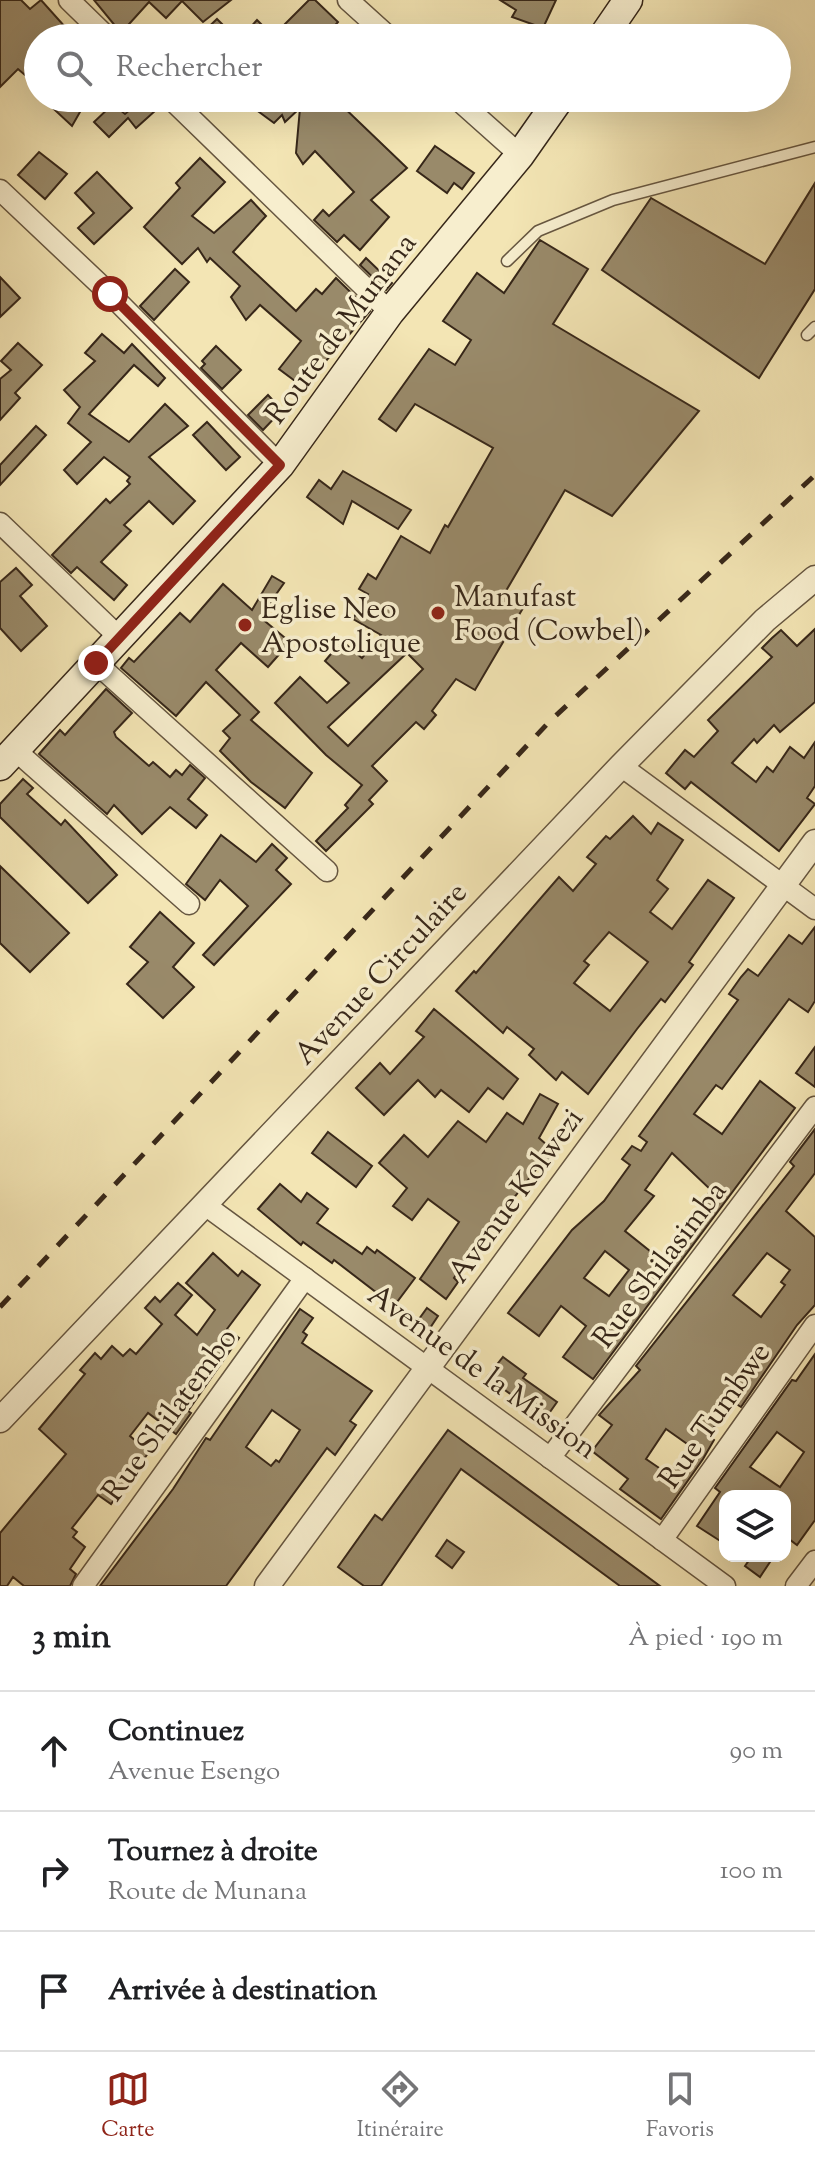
<!DOCTYPE html>
<html lang="fr">
<head>
<meta charset="utf-8">
<style>
	:root { --surface:#fff; --page:#f6f6f6; --text:#202124; --muted:#757577; --line:#e0e0e0; --accent:#8f2418 }
	body { margin:0; font-family:"Sorts Mill Goudy",serif; background:var(--page); color:var(--text) }
	.controls { position:absolute; right:24px; bottom:24px; display:grid; overflow:hidden; border-radius:16px; box-shadow:0 8px 32px #0002 }
	.controls button { width:72px; height:72px; display:grid; place-items:center; padding:0; border:0; border-bottom:2px solid var(--line); background:var(--surface); color:var(--text); font:40px sans-serif }
	.stop { position:absolute; width:24px; height:24px; margin:-18px; border:6px solid #8f2418; border-radius:50%; background:#fff }
	.stop.end { background:#8f2418; border-color:#fff; box-shadow:0 2px 8px #0008 }
	.list { margin:0; padding:0; list-style:none }
	h2 { display:flex; justify-content:space-between; align-items:center; height:104px; margin:0; padding:0 32px; font-size:34px }
	h2 small { font-size:26px; font-weight:400; color:var(--muted) }
	.list li { display:grid; grid-template-columns:52px 1fr auto; gap:24px; align-items:center; box-sizing:border-box; height:120px; padding:0 32px; border-top:2px solid var(--line) }
	.list b { display:block; font-size:30px; white-space:nowrap }
	.list p { margin:0; font-size:26px; white-space:nowrap; color:var(--muted) }
	.list em { font-size:26px; font-style:normal; color:var(--muted) }
	.icon { flex:none; width:44px; height:44px; fill:none; stroke:currentColor; stroke-width:2; stroke-linecap:round; stroke-linejoin:round }
	.map { position:relative; flex:none; width:815px; height:1586px; overflow:hidden }
	.search { position:absolute; background:var(--surface); box-shadow:0 8px 32px #0002; left:24px; right:24px; top:24px; height:88px; display:flex; align-items:center; gap:20px; box-sizing:border-box; padding:0 28px; border-radius:44px; color:var(--muted); font-size:30px }
	.sheet { height:464px; background:var(--surface) }
	nav { display:flex; justify-content:space-around; align-items:center; box-sizing:border-box; height:112px; border-top:2px solid var(--line); background:var(--surface); font-size:22px; color:var(--muted) }
	nav a { display:grid; justify-items:center; gap:4px }
	nav .on { color:var(--accent) }
	.map>svg:first-child { display:block }
	.building { fill:#998a6a; stroke:#372719; stroke-width:2; fill-rule:evenodd }
	.lines { fill:none; stroke-linecap:round; stroke-linejoin:round }
	.service-casing { stroke:#665640; stroke-width:13 }
	.minor-casing { stroke:#665640; stroke-width:23 }
	.tertiary-casing { stroke:#665640; stroke-width:27 }
	.secondary-casing { stroke:#372719; stroke-width:31 }
	.service { stroke:#f7eece; stroke-width:10 }
	.minor { stroke:#f7eece; stroke-width:20 }
	.tertiary { stroke:#f7eece; stroke-width:24 }
	.secondary { stroke:#f7eece; stroke-width:28 }
	.rail { stroke:#372719; stroke-width:5; stroke-dasharray:14 14; stroke-linecap:butt }
	.route { stroke:#8f2418; stroke-width:10 }
	.poi-dot { fill:#8f2418; stroke:#f7eece; stroke-width:3 }
	.labels { text-anchor:middle; stroke-width:7; stroke-linejoin:round; paint-order:stroke }
	.street-label { font-size:30px; fill:#372719; stroke:#f7eece }
	.poi-label { font-size:30px; fill:#372719; stroke:#f7eece; text-anchor:start }
</style>
</head>
<body>
<div class="map">
<svg width="815" height="1586" viewBox="0 0 815 1586">
	<rect width="100%" height="100%" fill="#f3e5b4"/>
	<filter id="stains"><feTurbulence type="fractalNoise" baseFrequency=".0025" numOctaves="4"/><feColorMatrix values="0 0 0 0 .2 0 0 0 0 .09 0 0 0 0 .02 0 0 0 .5 -.17"/></filter>
	<radialGradient id="worn" r=".72"><stop offset=".6" stop-color="#630" stop-opacity="0"/><stop offset="1" stop-color="#630" stop-opacity=".3"/></radialGradient>
	<g class="building">
		<polygon points="0,0 21,0 30,9 41,0 75,38 38,38 38,86 18,69 0,87"/>
		<polygon points="94,0 231,0 203,22 182,1 166,18 149,2 121,33"/>
		<polygon points="309,0 315,0 338,22 324,38 241,38 257,20 273,36"/>
		<polygon points="500,0 556,0 543,28 512,17 516,10"/>
		<polygon points="217,19 236,38 197,38"/>
		<polygon points="42,98 88,98 72,126"/>
		<polygon points="144,98 155,111 136,128 128,118 109,137 94,122 113,104 125,114"/>
		<polygon points="257,98 334,98 407,168 371,200 389,217 360,250 344,235 337,242 314,220 323,210 329,216 354,192 315,151 303,164 296,153 300,108 285,122 282,115 274,123 251,106"/>
		<polygon points="435,146 474,173 462,189 454,183 447,193 417,171"/>
		<polygon points="39,152 67,174 45,199 18,175"/>
		<polygon points="200,158 225,182 192,216 214,233 251,200 266,216 233,252 296,311 316,289 322,294 336,278 370,311 303,387 279,369 301,341 260,305 246,320 231,297 240,286 210,258 207,262 198,248 182,264 144,227 180,188 176,183"/>
		<polygon points="97,172 132,208 94,244 78,228 94,213 75,193"/>
		<polygon points="815,183 815,289 759,378 602,270 651,198 765,264"/>
		<path d="M540 240 588 269 553 324 699 411 612 516 565 490 503 596 523 608 475 690 456 679 432 711 436 715 424 729 416 722 372 766 387 781 369 800 373 804 326 851 316 841 348 808 345 805 362 785 326 755 275 703 300 677 327 703 349 683 325 661 342 641 362 658 381 635 353 619 368 594 359 589 368 574 376 579 401 536 430 553 445 525 448 527 493 448 415 404 396 431 379 419 429 349 455 365 471 340 443 321 477 273 504 293ZM407 653 423 669 348 746 328 727Z"/>
		<polygon points="366,258 392,283 386,290 360,265"/>
		<polygon points="175,269 189,282 154,320 140,306"/>
		<polygon points="0,277 20,298 0,317"/>
		<polygon points="102,334 124,353 132,344 165,378 158,386 134,365 89,414 129,442 165,404 188,426 149,457 195,501 173,524 149,501 124,525 131,531 101,562 127,585 114,600 77,567 71,573 52,555 106,499 110,503 130,484 127,481 130,477 104,457 77,484 64,470 91,442 68,423 80,407 64,390 95,361 85,353"/>
		<polygon points="18,343 42,365 15,393 20,398 0,420 0,379 11,370 1,361"/>
		<polygon points="216,346 241,370 222,389 201,368 205,364 202,361"/>
		<polygon points="268,395 282,410 263,430 248,415"/>
		<polygon points="207,422 240,457 226,470 193,435"/>
		<polygon points="36,426 46,435 0,485 0,465"/>
		<polygon points="343,471 411,510 398,529 352,501 343,524 307,497 319,480 331,489"/>
		<polygon points="16,568 32,585 20,596 47,626 21,651 0,628 0,582"/>
		<polygon points="272,576 284,583 260,617 290,642 268,667 241,643 216,670 259,712 251,720 312,773 285,808 251,782 220,751 230,738 223,731 240,715 206,682 176,716 121,668 129,658 134,662 180,613 190,622 223,584 252,610"/>
		<polygon points="815,629 815,702 780,732 774,725 757,743 754,739 732,763 756,782 767,767 773,772 790,747 804,758 815,742 815,786 807,798 815,804 779,851 691,782 685,789 666,773 685,750 694,757 718,731 708,720 772,657 762,648 772,638 781,630 797,646"/>
		<polygon points="106,689 132,713 114,732 116,737 149,766 153,762 170,777 176,770 182,775 190,765 205,778 188,799 207,815 196,828 170,807 142,834 114,805 107,814 39,754 60,730 65,735"/>
		<polygon points="23,779 33,788 27,794 61,825 65,820 117,875 88,903 0,817 0,804"/>
		<path d="M633 816 651 834 658 823 683 840 657 880 668 889 650 912 672 929 708 880 734 898 689 962 693 965 665 1002 661 999 637 1029 588 1094 562 1072 556 1080 529 1055 534 1049 507 1027 503 1033 456 991 474 971 476 973 559 877 573 891 596 864 587 857 606 836 610 839ZM609 932 648 962 610 1011 574 983 589 965 584 961Z"/>
		<polygon points="221,835 256,862 272,844 287,858 276,870 291,884 214,965 203,955 248,906 220,880 205,900 186,884"/>
		<polygon points="0,866 69,933 30,972 0,943"/>
		<polygon points="160,912 194,943 173,967 194,987 163,1018 127,984 148,962 130,947"/>
		<path d="M815 927V1001L808 1012 789 999 722 1089 716 1085 694 1114 722 1134 760 1081 795 1108 593 1379 563 1357 586 1326 565 1309 561 1306 539 1336 508 1313 572 1230 604 1201 630 1165 622 1159 632 1146 641 1151 647 1142 639 1136 738 1000 729 994 741 977 748 969 758 976 789 935 802 944ZM672 1153 711 1190 660 1259 625 1231 654 1196 645 1190ZM605 1251 629 1270 609 1296 584 1278Z"/>
		<polygon points="434,1009 518,1079 503,1099 488,1088 469,1112 441,1090 435,1097 418,1080 384,1115 356,1088 380,1063 390,1074 424,1037 416,1031"/>
		<polygon points="815,1047 815,1087 796,1073"/>
		<polygon points="540,1094 558,1104 539,1138 555,1152 545,1164 542,1162 473,1250 454,1278 458,1282 446,1299 420,1279 459,1222 428,1199 412,1220 393,1206 407,1188 379,1163 404,1135 428,1157 458,1121 486,1142 507,1113 523,1124"/>
		<path d="M815 1129V1173L786 1211 815 1237V1305L797 1325 741 1407 733 1402 708 1435 714 1440 703 1459 661 1519 620 1489 628 1479 592 1451 612 1425 599 1415 640 1370 636 1366 794 1166 790 1162ZM767 1253 790 1270 781 1282 785 1285 761 1317 733 1295ZM666 1429 690 1446 668 1474 646 1459Z"/>
		<polygon points="328,1132 372,1166 356,1187 312,1153"/>
		<polygon points="280,1184 301,1202 307,1193 328,1209 317,1223 362,1254 367,1247 375,1253 377,1250 415,1278 394,1306 334,1260 332,1263 303,1242 301,1245 258,1209"/>
		<polygon points="213,1253 238,1276 242,1271 260,1285 227,1329 239,1338 188,1411 191,1413 176,1434 148,1413 130,1436 149,1452 111,1504 98,1495 72,1528 77,1532 73,1537 85,1547 70,1569 76,1574 70,1586 24,1586 13,1577 7,1586 0,1586 0,1533 66,1454 39,1429 85,1374 80,1370 95,1353 101,1359 112,1346 123,1356 130,1349 136,1354 162,1324 145,1308 155,1297 160,1302 178,1283 192,1295 175,1315 197,1335 215,1310 186,1283"/>
		<polygon points="427,1308 438,1316 430,1328 419,1319"/>
		<path d="M300 1309 313 1318 303 1332 307 1335 302 1343 372 1391 350 1421 356 1425 335 1455 327 1448 226 1586H100L173 1489 206 1438 210 1440ZM272 1410 300 1430 279 1462 276 1460 271 1466 246 1447Z"/>
		<path d="M815 1354V1520L797 1545 785 1536V1496L725 1495V1544L697 1526 720 1492 715 1488 792 1380 796 1381ZM777 1432 804 1452 780 1487 750 1467Z"/>
		<polygon points="503,1357 526,1374 523,1378 557,1402 545,1419 487,1377"/>
		<polygon points="448,1430 660,1586 620,1586 461,1469 381,1586 364,1586 338,1567 375,1515 382,1520"/>
		<polygon points="447,1540 464,1552 452,1568 436,1556"/>
		<polygon points="752,1556 774,1556 760,1577 745,1566"/>
	</g>
	<g class="lines">
		<defs>
			<g id="service">
				<polyline points="507,261 538,231 613,200 815,147"/>
				<polyline points="807,335 815,327"/>
			</g>
			<g id="minor">
				<polyline points="69,0 108,38"/>
				<polyline points="348,0 390,38"/>
				<polyline points="170,98 390,312"/>
				<polyline points="456,98 520,155"/>
				<polyline points="0,190 110,294 280,465"/>
				<polyline points="0,523 120,638"/>
				<polyline points="96,663 327,871"/>
				<polyline points="15,750 189,904"/>
				<polyline points="621,766 815,909"/>
				<polyline points="205,1205 725,1586"/>
				<polyline points="550,1458 815,1107"/>
				<polyline points="662,1540 815,1325"/>
				<polyline points="83,1586 305,1278"/>
				<polyline points="796,1586 815,1561"/>
			</g>
			<g id="tertiary">
				<polyline points="0,1420 621,766 765,620 815,578"/>
				<polyline points="267,1586 815,842"/>
			</g>
			<g id="secondary">
				<polyline points="602,38 628,0"/>
				<polyline points="0,766 280,465 390,312 520,155 560,98"/>
			</g>
		</defs>
		<use href="#service" class="service-casing"/>
		<use href="#minor" class="minor-casing"/>
		<use href="#tertiary" class="tertiary-casing"/>
		<use href="#secondary" class="secondary-casing"/>
		<use href="#service" class="service"/>
		<use href="#minor" class="minor"/>
		<use href="#tertiary" class="tertiary"/>
		<use href="#secondary" class="secondary"/>
		<polyline class="rail" points="0,1307 550,721 815,475"/>
	</g>
	<g class="lines">
		<polyline class="route" points="96,663 280,465 110,294"/>
	</g>
	<g class="poi-dot">
		<circle cx="438" cy="613" r="8"/>
		<circle cx="245" cy="625" r="8"/>
	</g>
	<g class="labels">
		<g class="street-label">
			<text transform="translate(340 328) rotate(-53)" y="10">Route de Munana</text>
			<text transform="translate(380 973) rotate(-47)" y="10">Avenue Circulaire</text>
			<text transform="translate(515 1195) rotate(-54)" y="10">Avenue Kolwezi</text>
			<text transform="translate(659 1264) rotate(-53)" y="10">Rue Shilasimba</text>
			<text transform="translate(483 1371) rotate(36)" y="10">Avenue de la Mission</text>
			<text transform="translate(169 1414) rotate(-54)" y="10">Rue Shilatembo</text>
			<text transform="translate(714 1415) rotate(-55)" y="10">Rue Tumbwe</text>
		</g>
		<g class="poi-label">
			<text x="454" y="606">Manufast<tspan x="454" dy="34">Food (Cowbel)</tspan></text>
			<text x="261" y="618">Eglise Neo<tspan x="261" dy="34">Apostolique</tspan></text>
		</g>
	</g>
	<rect width="100%" height="100%" filter="url(#stains)"/>
	<rect width="100%" height="100%" fill="url(#worn)"/>
</svg>
<div class="controls">
<button><svg class="icon" aria-label="layers" viewBox="0 0 24 24"><path d="M12 4l9 5-9 5-9-5zM3 14l9 5 9-5"/></svg></button>
</div>
<div class="stop" style="left:110px;top:294px"></div>
<div class="stop end" style="left:96px;top:663px"></div>
<div class="search"><svg class="icon" aria-label="search" viewBox="0 0 24 24"><circle cx="10" cy="10" r="6"/><path d="M15 15l6 6"/></svg>Rechercher</div>
</div>
<section class="sheet">
<h2>3 min<small>À pied · 190 m</small></h2>
<ul class="list">
<li><svg class="icon" aria-label="ahead" viewBox="0 0 24 24"><path d="M12 20V5M6 11l6-6 6 6"/></svg><div><b>Continuez</b><p>Avenue Esengo</p></div><em>90 m</em></li>
<li><svg class="icon" aria-label="right" viewBox="0 0 24 24"><path d="M7 20v-9h11M14 6l5 5-5 5"/></svg><div><b>Tournez à droite</b><p>Route de Munana</p></div><em>100 m</em></li>
<li><svg class="icon" aria-label="arrive" viewBox="0 0 24 24"><path d="M6 21V4h12l-3 4 3 4H6"/></svg><div><b>Arrivée à destination</b></div></li>
</ul>
</section>
<nav>
<a class="on"><svg class="icon" aria-label="map" viewBox="0 0 24 24"><path d="M3 6l6-2 6 2 6-2v14l-6 2-6-2-6 2zM9 4v14M15 6v14"/></svg>Carte</a>
<a><svg class="icon" aria-label="directions" viewBox="0 0 24 24"><path d="M12 3l9 9-9 9-9-9zM9 14v-3h6M13 9l2 2-2 2"/></svg>Itinéraire</a>
<a><svg class="icon" aria-label="saved" viewBox="0 0 24 24"><path d="M7 4h10v16l-5-4-5 4z"/></svg>Favoris</a>
</nav>
</body>
</html>
